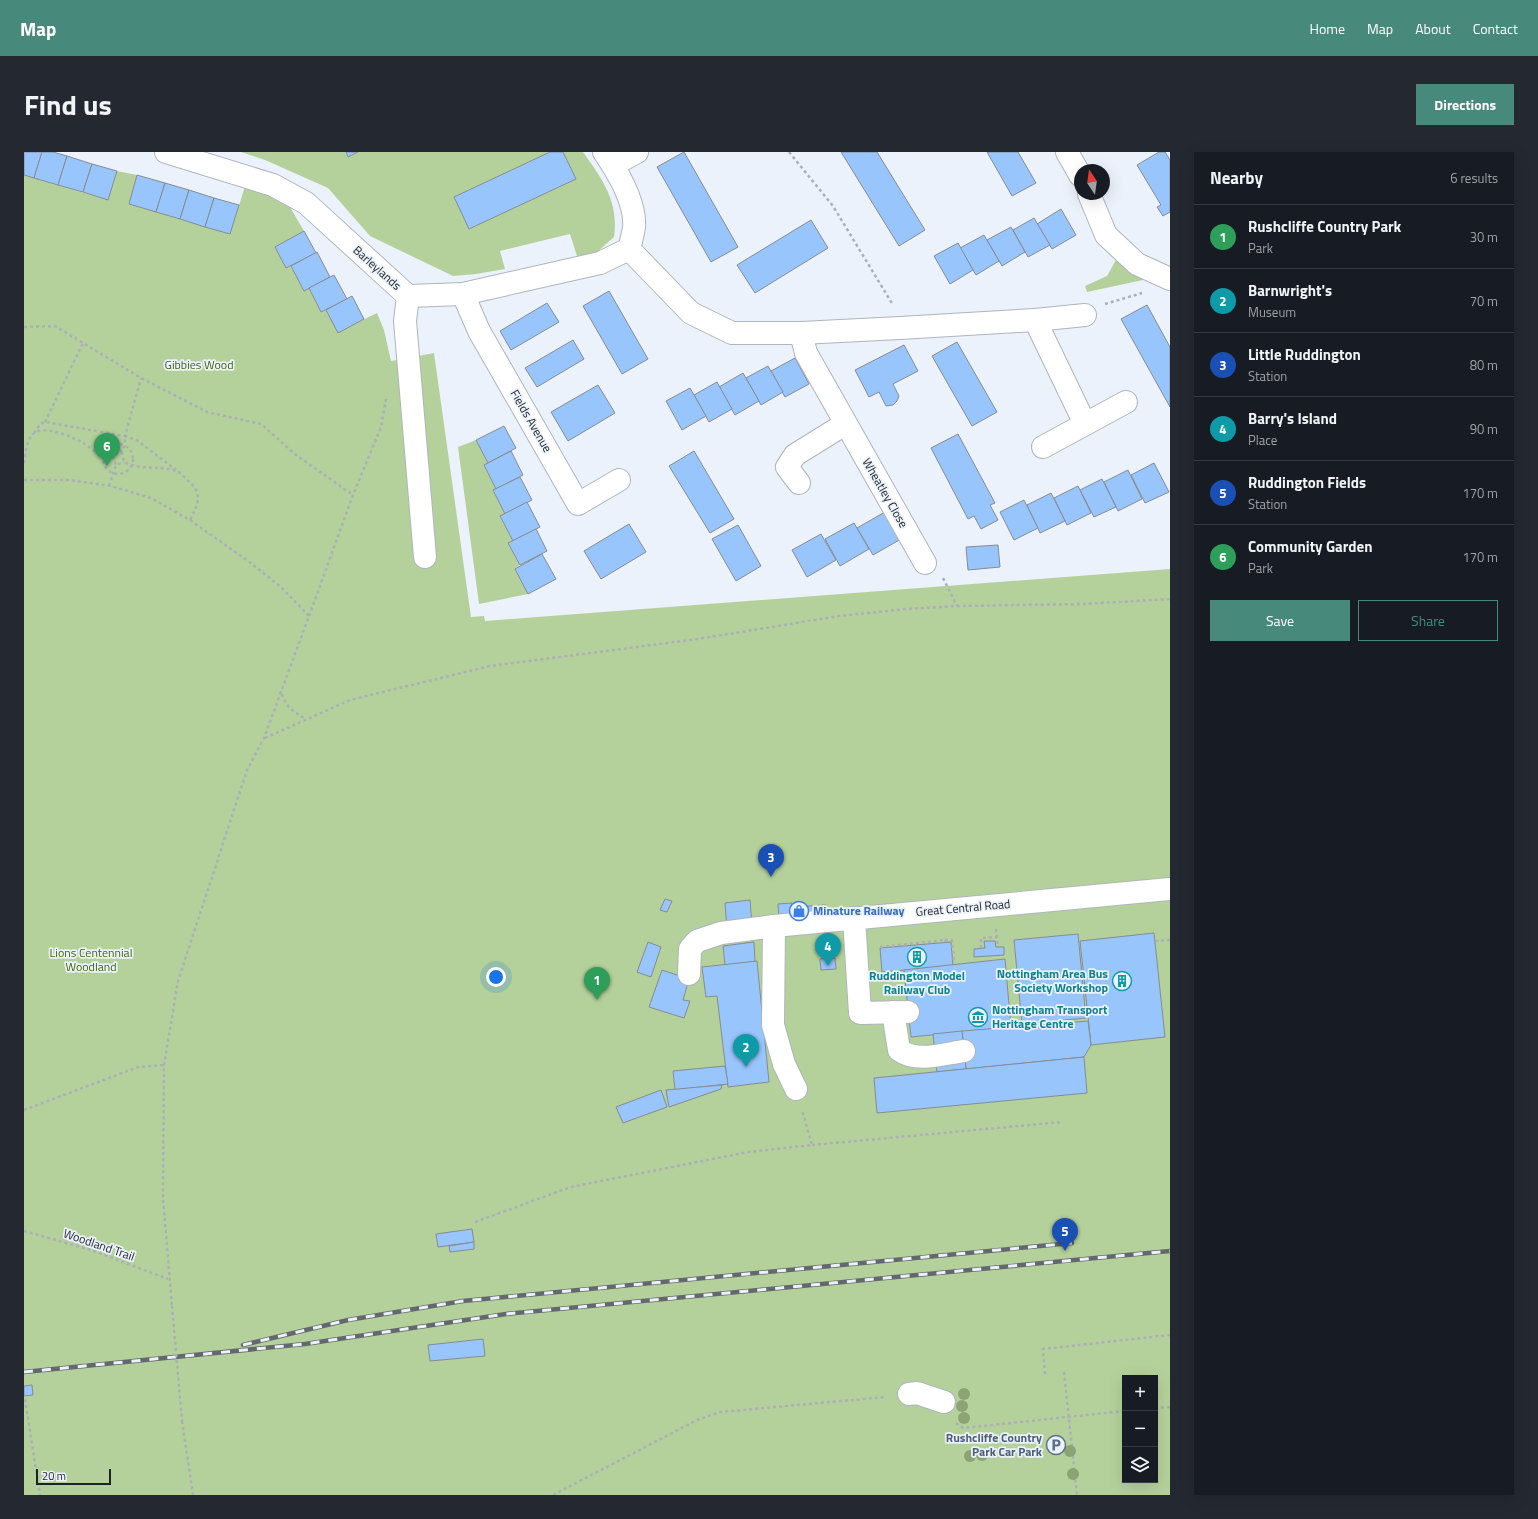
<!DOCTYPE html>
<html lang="en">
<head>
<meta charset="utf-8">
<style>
	:root { --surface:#171b24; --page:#242831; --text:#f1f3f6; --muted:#9ea1a6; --line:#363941; --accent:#478a7c }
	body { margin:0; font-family:"Titillium Web",sans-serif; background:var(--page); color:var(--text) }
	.controls { position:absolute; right:12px; bottom:12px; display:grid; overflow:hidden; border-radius:0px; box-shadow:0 4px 16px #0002 }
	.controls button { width:36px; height:36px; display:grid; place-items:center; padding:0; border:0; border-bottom:1px solid var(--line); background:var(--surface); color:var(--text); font:20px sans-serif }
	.compass { position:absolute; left:1050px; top:12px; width:36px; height:36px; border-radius:50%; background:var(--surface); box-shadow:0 4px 16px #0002; rotate:347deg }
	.scale { position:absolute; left:12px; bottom:10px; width:75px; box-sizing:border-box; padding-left:4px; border:2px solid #1f2124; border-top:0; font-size:11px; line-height:14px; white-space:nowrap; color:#1f2124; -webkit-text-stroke:3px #ebf2fb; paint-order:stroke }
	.you { position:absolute; left:472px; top:825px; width:14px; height:14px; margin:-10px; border:3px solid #fff; border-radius:50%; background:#1a73e8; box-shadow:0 0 0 6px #1a73e833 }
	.badge { display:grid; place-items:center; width:26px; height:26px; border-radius:50%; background:var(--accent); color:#fff; font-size:13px; font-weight:700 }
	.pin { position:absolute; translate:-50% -33px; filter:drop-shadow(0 1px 2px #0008) }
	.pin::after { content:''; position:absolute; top:21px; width:14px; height:12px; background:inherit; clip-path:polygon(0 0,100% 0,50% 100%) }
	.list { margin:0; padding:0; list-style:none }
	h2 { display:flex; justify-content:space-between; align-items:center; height:52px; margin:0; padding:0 16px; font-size:17px }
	h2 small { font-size:13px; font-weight:400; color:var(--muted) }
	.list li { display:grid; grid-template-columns:26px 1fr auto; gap:12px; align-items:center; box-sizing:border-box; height:64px; padding:0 16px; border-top:1px solid var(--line) }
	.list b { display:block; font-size:15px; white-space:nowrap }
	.list p { margin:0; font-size:13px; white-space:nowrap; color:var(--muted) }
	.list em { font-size:13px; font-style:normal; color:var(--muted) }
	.actions { display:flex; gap:8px; padding:12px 16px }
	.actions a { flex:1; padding:9px 0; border:1px solid var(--accent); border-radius:0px; text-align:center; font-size:14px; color:var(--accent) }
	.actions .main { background:var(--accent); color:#fff }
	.icon { flex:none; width:22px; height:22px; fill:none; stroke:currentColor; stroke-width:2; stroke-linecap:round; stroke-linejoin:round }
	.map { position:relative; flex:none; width:1146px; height:1343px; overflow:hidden; border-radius:0px }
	header { display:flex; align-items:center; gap:24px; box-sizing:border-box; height:56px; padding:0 20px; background:var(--accent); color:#fff }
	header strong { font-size:19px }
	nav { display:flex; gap:22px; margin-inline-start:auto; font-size:14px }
	.intro { display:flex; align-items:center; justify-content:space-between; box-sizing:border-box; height:96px; padding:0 24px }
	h1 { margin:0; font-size:28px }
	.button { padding:10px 18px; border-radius:0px; background:var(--accent); color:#fff; font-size:14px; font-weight:700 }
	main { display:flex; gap:24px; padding:0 24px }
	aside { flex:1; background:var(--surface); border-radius:0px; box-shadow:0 4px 16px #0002 }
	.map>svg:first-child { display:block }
	.green { fill:#b5d19b; fill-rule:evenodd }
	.building { fill:#99c5fd; stroke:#858b93 }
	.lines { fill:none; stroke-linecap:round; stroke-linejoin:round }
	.minor-casing { stroke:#aeb5bd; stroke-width:24 }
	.path { stroke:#abb0b7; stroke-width:2.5; stroke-dasharray:3 3; stroke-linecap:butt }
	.minor { stroke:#fff; stroke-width:22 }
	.rail-casing { stroke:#64686d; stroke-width:4.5 }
	.rail { stroke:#ebf2fb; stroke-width:3; stroke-dasharray:9; stroke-linecap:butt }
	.path-bridge { stroke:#abb0b7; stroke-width:2.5; stroke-dasharray:3 3; stroke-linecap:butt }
	.tree { fill:#8ca473 }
	.labels { text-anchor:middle; stroke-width:3.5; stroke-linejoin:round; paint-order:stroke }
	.street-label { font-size:12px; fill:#1f2124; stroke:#ebf2fb }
	.park-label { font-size:12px; fill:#3f6503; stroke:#ebf2fb }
	.shop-label { font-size:12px; font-weight:bold; fill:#366cbe; stroke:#ebf2fb; text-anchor:start }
	.culture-label { font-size:12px; font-weight:bold; fill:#0d838f; stroke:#ebf2fb; text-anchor:end }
	.service-label { font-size:12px; font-weight:bold; fill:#4e5e75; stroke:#ebf2fb; text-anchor:end }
</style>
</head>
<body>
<header>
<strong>Map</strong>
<nav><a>Home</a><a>Map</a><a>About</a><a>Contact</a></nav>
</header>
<div class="intro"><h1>Find us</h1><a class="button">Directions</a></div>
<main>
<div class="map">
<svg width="1146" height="1343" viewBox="0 0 1146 1343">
	<rect width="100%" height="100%" fill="#ebf2fb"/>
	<g class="green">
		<path d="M217 0H322L324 5 334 0H526L430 45 445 77 552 27 539 0H559C579 28 595 50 590 85L572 101 553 104 546 82 476 99 481 117 452 122 429 124 346 84 304 36 241 8Z"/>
		<path d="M93 19 113 23 105 52 206 82 222 31 266 55 280 79 251 95 262 116 267 114 280 139 285 136 297 160 302 158 314 180 353 161 360 178 367 209 410 201 447 465 460 464 461 469 1146 417V1343H0V23L84 48ZM1101 1226H1131V1328H1101Z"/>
		<polygon points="1093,106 1118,121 1119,128 1063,140 1061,134 1083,124"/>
		<polygon points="452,288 464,311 460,313 472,337 469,338 481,362 476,365 489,389 485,391 496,413 491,417 504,442 455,452 434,295"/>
	</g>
	<g class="building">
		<polygon points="0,0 18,0 10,26 0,23"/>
		<polygon points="18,0 29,0 43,4 34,33 10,26"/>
		<polygon points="322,0 334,0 324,5"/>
		<polygon points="526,0 539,0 552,27 445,77 430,45"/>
		<polygon points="660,0 714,95 687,110 633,15"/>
		<polygon points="817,0 853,0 901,78 875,94"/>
		<polygon points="963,0 994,0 1012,31 988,44"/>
		<polygon points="1135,0 1141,0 1146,8 1146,60 1139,64 1133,55 1137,53 1113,13"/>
		<polygon points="43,4 68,12 59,40 34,33"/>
		<polygon points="68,12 93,19 84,48 59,40"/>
		<polygon points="113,23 141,31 132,60 105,52"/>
		<polygon points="141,31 165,38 156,67 132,60"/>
		<polygon points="165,38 190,46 181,75 156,67"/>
		<polygon points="190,46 215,53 206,82 181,75"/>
		<polygon points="1037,57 1052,83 1028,97 1013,72"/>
		<polygon points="1010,66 1026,93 1004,105 989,78"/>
		<polygon points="787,68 804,96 731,141 713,113"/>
		<polygon points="987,75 1001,100 978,114 963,88"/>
		<polygon points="280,79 292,101 262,116 251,95"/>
		<polygon points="960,83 975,109 952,123 936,96"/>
		<polygon points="934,91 949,118 926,132 910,104"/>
		<polygon points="293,100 306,125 280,139 267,114"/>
		<polygon points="310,123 323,147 297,160 285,136"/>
		<polygon points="585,139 624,207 598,222 559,154"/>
		<polygon points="328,144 340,167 314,181 302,158"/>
		<polygon points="523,151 535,170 487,198 476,179"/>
		<polygon points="1123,153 1146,195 1146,255 1097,167"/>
		<polygon points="549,188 560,207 513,235 501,216"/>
		<polygon points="933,190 973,260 948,274 908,204"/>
		<polygon points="880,193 894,219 869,232 875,244 873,249 869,253 862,254 855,240 845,245 831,218"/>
		<polygon points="771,206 785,232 761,245 747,219"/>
		<polygon points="744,214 759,240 737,253 722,226"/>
		<polygon points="719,221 735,249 711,263 695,235"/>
		<polygon points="693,230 708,257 685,270 670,243"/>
		<polygon points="574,233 591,261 544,289 527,260"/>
		<polygon points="666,236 682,264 658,278 642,249"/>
		<polygon points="480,274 492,296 464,311 452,288"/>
		<polygon points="934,282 971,351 966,353 974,368 957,377 950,364 944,367 907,296"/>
		<polygon points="487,299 499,323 472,337 460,313"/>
		<polygon points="670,299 710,367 686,381 645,314"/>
		<polygon points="1130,311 1145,340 1121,351 1107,323"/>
		<polygon points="1104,318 1118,347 1094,359 1080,330"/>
		<polygon points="496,325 508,348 481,362 469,338"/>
		<polygon points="1078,327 1092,355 1070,365 1056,338"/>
		<polygon points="1054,334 1067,361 1043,373 1030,346"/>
		<polygon points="1027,341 1041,369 1016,381 1003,353"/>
		<polygon points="1000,348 1014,376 990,388 976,360"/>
		<polygon points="503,350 516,375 489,389 476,364"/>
		<polygon points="861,360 877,387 849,403 833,376"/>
		<polygon points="830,371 845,397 816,414 801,387"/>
		<polygon points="605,372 622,400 577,427 560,399"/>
		<polygon points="714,373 737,414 712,429 688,387"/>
		<polygon points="512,377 523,399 496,413 484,391"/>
		<polygon points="797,382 812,408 783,425 768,398"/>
		<polygon points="974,393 976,415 944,418 942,395"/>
		<polygon points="518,402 532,427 504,442 491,417"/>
		<polygon points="641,747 648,749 643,760 636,758"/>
		<polygon points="726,748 728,774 703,777 701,751"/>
		<polygon points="768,751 768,755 802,753 802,761 755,765 754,752"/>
		<polygon points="1130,781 1141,885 1067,893 1056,789"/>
		<polygon points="1054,782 1062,866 998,872 990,788"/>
		<polygon points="960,789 971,789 972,795 980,795 980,803 950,805 950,797 961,796"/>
		<polygon points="624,790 637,795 627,825 613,820"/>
		<polygon points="730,790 731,810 701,813 699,794"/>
		<polygon points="927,790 929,814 858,820 856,796"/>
		<polygon points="811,806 812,817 797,818 796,807"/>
		<polygon points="981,807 987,875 887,885 880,818"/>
		<polygon points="733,809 745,930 704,935 693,844 682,845 678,815"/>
		<polygon points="638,818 665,827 659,848 666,849 660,866 625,855"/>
		<polygon points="1064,869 1067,893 1060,905 942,917 938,879"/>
		<polygon points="938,879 942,917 913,920 909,882"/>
		<polygon points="1060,905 1063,941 853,961 850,926"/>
		<polygon points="701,914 704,932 651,938 649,919"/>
		<polygon points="698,933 697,937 645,955 642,938"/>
		<polygon points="637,938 643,955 599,971 592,955"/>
		<polygon points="448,1077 450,1090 414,1095 412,1082"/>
		<polygon points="450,1090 450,1097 426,1100 425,1094"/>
		<polygon points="459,1187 461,1204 406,1209 404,1193"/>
		<polygon points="8,1233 9,1243 0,1244 0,1234"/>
	</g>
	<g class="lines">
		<defs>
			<g id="minor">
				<polyline points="142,0 249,33 282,51 384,144 439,142 576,111 605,97"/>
				<path d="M580 0C593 19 612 51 610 75 609 82 607 90 605 97"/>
				<polyline points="1043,0 1056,23"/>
				<polyline points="589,13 613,0"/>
				<polyline points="1065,42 1082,83 1113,112 1146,127"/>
				<polyline points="605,97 667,161 708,181 777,181 876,176 1011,168 1061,163"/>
				<polyline points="439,142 455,179 554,352 595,328"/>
				<polyline points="384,144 381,169 401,405"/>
				<polyline points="1011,168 1061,272"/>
				<polyline points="777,181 782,201 901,411"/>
				<polyline points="1019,295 1102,250"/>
				<polyline points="775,331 763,315 771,303 821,272"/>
				<polyline points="830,766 836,861 884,860"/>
				<polyline points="750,774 749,873 760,912 772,937"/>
				<polyline points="665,822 666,797 673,789 697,781 750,774 1146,737"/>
				<path d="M869 860 875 898C893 911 919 902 940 899"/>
				<polyline points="885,1242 893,1241 920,1250"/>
			</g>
		</defs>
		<use href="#minor" class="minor-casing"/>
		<g class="path">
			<polyline points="765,0 809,54 869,153"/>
			<polyline points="1081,152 1118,141"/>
			<polyline points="0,175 31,174 117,226 183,260 237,272 272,303 329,343"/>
			<polyline points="21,270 59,191"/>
			<polyline points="10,281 16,272 21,270 101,284 117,226"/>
			<circle cx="94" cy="307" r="15"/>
			<polyline points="96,301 101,294 101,284 114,289 152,318"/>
			<polyline points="89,304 92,313"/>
			<path d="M0 311C2 302 2 288 9 282 20 272 49 285 59 291 66 295 73 302 80 304 87 306 92 301 98 301L100 310C116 318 133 314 150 318 154 319 159 323 162 327 179 340 175 351 166 368"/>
			<polyline points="0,328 45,328 87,334 127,346 166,368 224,409 257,435 285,464 240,586 223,618 154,829 140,913 139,1046 148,1154"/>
			<polyline points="85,334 92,313 100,310"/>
			<polyline points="919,426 933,454"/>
			<polyline points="285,464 329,343 357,275 362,247"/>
			<path d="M258 542C262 555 270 560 282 567"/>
			<polyline points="241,586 326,548 466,514 674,487 815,464 882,457 933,454 1060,452 1146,447"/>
			<polyline points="972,777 974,795"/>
			<polyline points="921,788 928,788 930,810 929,810"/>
			<polyline points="1131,789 1146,788"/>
			<polyline points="856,795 921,788 921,790"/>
			<polyline points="957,796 957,786 973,785"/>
			<polyline points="0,958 114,915 140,913"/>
			<polyline points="788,993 1038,970"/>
			<polyline points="451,1070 547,1035 724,1000 788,993 778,958"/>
			<polyline points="0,1079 67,1098 144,1127"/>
			<polyline points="1040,1220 1053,1343"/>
			<polyline points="1021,1222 1019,1197 1146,1183"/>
			<polyline points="1,1247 16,1343"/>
			<polyline points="1131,1256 1146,1255"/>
			<polyline points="158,1269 169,1343"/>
			<polyline points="932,1271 939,1276 1101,1259"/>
			<polyline points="529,1343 673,1268 696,1260 862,1245"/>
		</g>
		<use href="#minor" class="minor"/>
		<defs>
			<g id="rail">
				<polyline points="219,1193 324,1168 439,1149 1048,1091"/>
				<polyline points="0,1220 281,1192 482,1162 1146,1099"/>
			</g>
		</defs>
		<use href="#rail" class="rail-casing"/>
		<use href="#rail" class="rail"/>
		<polyline class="path-bridge" points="148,1154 158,1269"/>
	</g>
	<g class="tree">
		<circle cx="940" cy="1242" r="6"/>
		<circle cx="938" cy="1254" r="6"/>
		<circle cx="940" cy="1266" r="6"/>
		<circle cx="1046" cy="1299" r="6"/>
		<circle cx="958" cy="1303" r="6"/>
		<circle cx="946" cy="1304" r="6"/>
		<circle cx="1049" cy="1322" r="6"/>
	</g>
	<defs>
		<symbol id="shop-ring" viewBox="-11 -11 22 22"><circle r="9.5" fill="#ebf2fb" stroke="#3f7fe0" stroke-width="1.5"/><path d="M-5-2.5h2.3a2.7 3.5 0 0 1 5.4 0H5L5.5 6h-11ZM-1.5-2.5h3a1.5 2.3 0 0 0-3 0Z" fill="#3f7fe0"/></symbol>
		<symbol id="building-ring" viewBox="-11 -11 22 22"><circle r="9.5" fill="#ebf2fb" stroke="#0f9aa8" stroke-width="1.5"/><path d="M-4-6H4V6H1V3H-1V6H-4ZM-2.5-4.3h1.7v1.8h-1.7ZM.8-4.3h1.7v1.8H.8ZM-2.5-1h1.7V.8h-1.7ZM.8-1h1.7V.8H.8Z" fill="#0f9aa8"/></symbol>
		<symbol id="museum-ring" viewBox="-11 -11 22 22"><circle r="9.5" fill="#ebf2fb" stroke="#0f9aa8" stroke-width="1.5"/><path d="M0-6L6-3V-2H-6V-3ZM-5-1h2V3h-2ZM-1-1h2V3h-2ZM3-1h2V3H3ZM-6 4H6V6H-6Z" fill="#0f9aa8"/></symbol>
		<symbol id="parking-ring" viewBox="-11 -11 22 22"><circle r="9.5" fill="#ebf2fb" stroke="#5c6f8a" stroke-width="1.5"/><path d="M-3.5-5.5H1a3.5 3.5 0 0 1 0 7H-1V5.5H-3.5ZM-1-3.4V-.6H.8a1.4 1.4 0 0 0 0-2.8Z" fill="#5c6f8a"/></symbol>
	</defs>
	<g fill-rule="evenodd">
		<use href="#shop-ring" x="764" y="748" width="22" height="22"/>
		<use href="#building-ring" x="882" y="794" width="22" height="22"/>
		<use href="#building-ring" x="1087" y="818" width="22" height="22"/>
		<use href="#museum-ring" x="943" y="854" width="22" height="22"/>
		<use href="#parking-ring" x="1021" y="1282" width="22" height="22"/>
	</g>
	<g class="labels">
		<g class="street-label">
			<text transform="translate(353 116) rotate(42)" y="4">Barleylands</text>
			<text transform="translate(507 269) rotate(60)" y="4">Fields Avenue</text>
			<text transform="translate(861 341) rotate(60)" y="4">Wheatley Close</text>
			<text transform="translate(939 756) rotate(-5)" y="4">Great Central Road</text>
			<text transform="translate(75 1093) rotate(19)" y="4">Woodland Trail</text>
		</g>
		<g class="park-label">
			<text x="175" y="217">Gibbies Wood</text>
			<text x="67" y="805">Lions Centennial<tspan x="67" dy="14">Woodland</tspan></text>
		</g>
		<g class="shop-label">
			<text x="789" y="763">Minature Railway</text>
		</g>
		<g class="culture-label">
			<text x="1084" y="826">Nottingham Area Bus<tspan x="1084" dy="14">Society Workshop</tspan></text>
			<text x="893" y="828" text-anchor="middle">Ruddington Model<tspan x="893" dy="14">Railway Club</tspan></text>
			<text x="968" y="862" text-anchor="start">Nottingham Transport<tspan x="968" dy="14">Heritage Centre</tspan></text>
		</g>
		<g class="service-label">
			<text x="1018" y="1290">Rushcliffe Country<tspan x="1018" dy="14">Park Car Park</tspan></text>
		</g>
	</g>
</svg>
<div class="controls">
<button>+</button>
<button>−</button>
<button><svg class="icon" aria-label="layers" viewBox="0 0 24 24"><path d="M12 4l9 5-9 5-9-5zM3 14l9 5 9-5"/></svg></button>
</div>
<svg class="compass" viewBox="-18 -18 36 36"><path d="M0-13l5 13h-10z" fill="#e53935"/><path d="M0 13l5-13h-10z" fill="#9ea1a6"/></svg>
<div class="scale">20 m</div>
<div class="you"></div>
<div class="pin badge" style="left:573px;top:848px;background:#2e9e5b">1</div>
<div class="pin badge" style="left:722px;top:915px;background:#0f9aa8">2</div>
<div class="pin badge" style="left:747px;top:725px;background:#1a4fb4">3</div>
<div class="pin badge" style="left:804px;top:814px;background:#0f9aa8">4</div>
<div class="pin badge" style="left:1041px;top:1099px;background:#1a4fb4">5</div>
<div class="pin badge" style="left:83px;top:314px;background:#2e9e5b">6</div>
</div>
<aside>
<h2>Nearby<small>6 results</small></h2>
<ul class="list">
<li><span class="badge" style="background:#2e9e5b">1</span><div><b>Rushcliffe Country Park</b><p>Park</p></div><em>30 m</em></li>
<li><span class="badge" style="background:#0f9aa8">2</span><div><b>Barnwright's</b><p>Museum</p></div><em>70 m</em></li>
<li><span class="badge" style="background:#1a4fb4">3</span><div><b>Little Ruddington</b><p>Station</p></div><em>80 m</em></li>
<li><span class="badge" style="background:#0f9aa8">4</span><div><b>Barry's Island</b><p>Place</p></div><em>90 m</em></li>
<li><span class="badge" style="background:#1a4fb4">5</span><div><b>Ruddington Fields</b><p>Station</p></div><em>170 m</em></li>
<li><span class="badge" style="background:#2e9e5b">6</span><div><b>Community Garden</b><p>Park</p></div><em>170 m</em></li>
</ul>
<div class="actions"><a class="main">Save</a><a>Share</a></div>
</aside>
</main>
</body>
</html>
